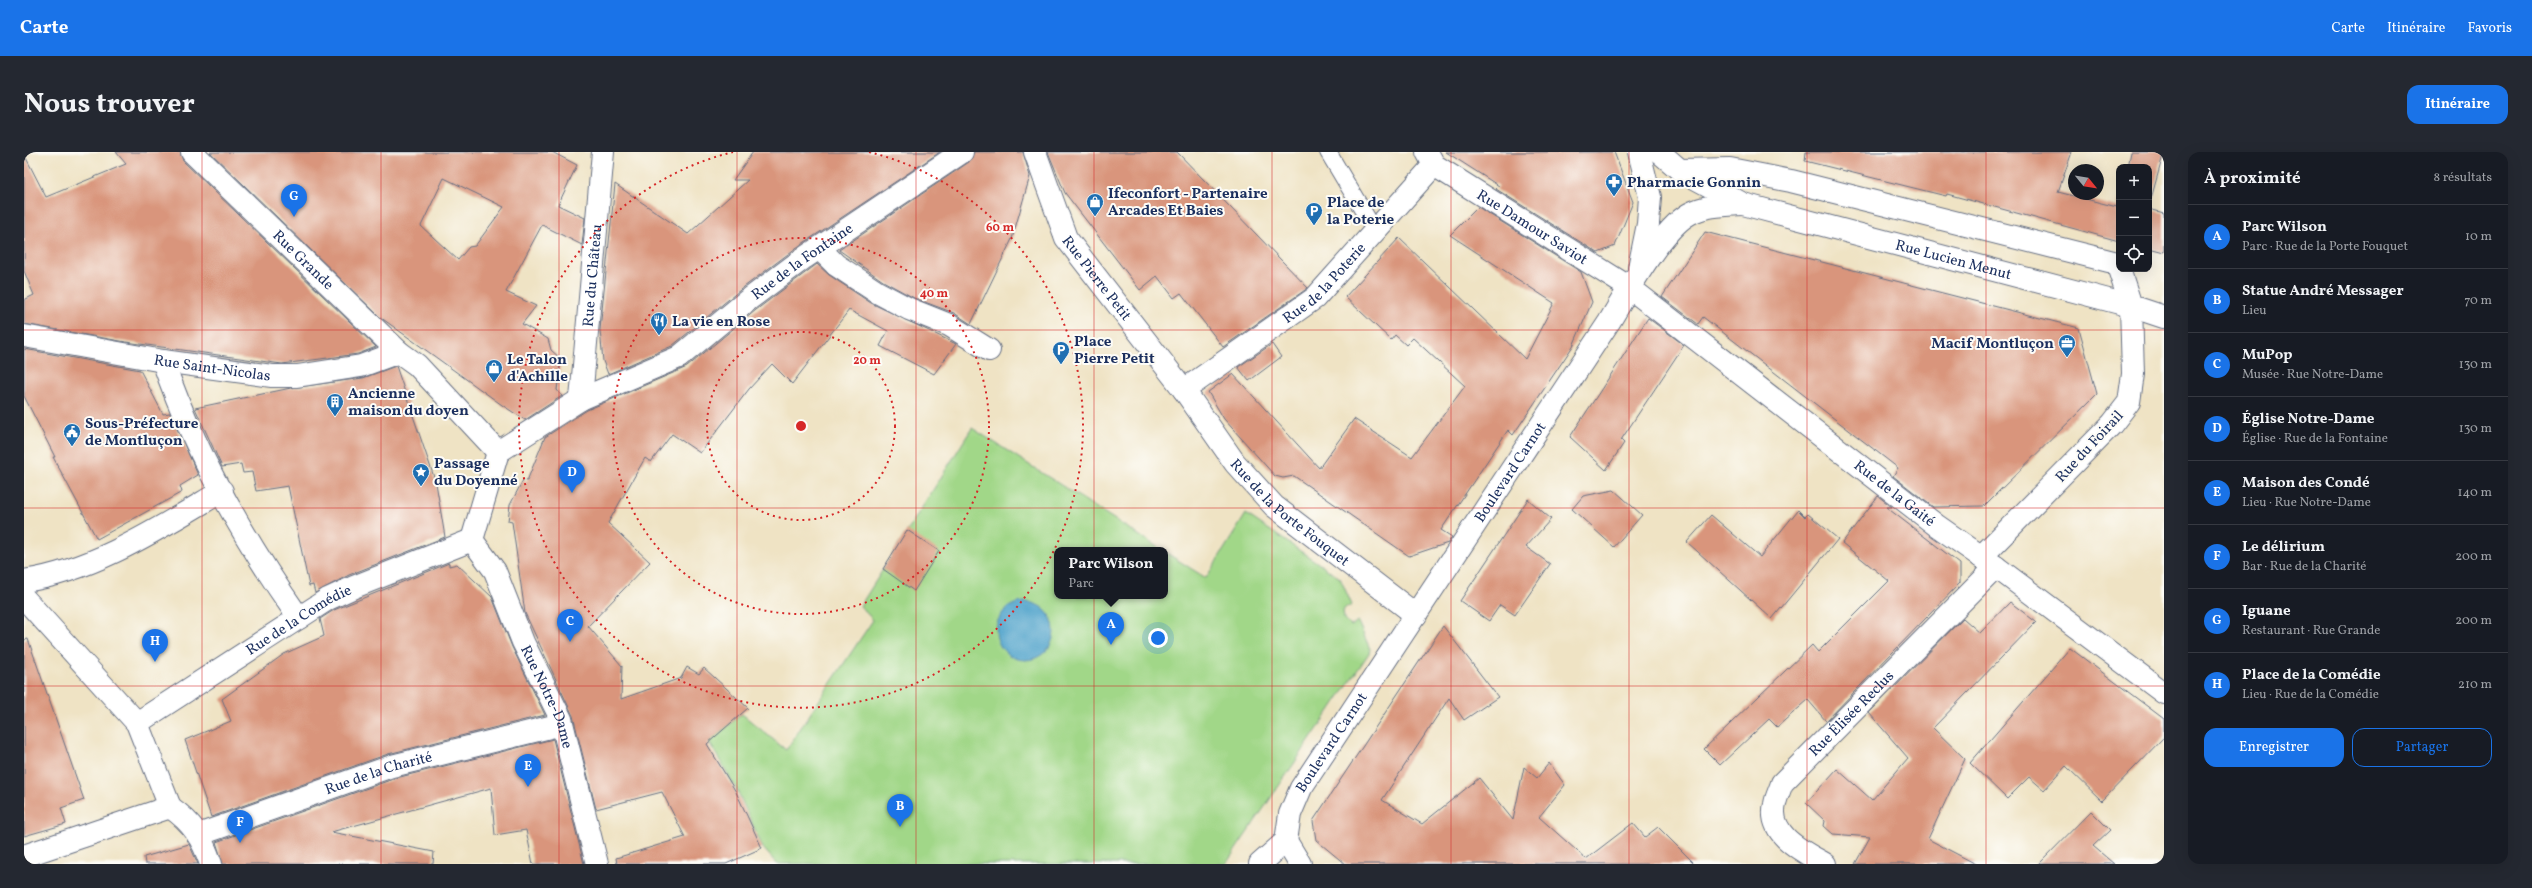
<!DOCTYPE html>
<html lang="fr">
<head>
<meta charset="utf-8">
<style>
	:root { --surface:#171b24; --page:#242831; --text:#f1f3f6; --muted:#9ea1a6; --line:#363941; --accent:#1a73e8 }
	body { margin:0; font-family:Vollkorn,serif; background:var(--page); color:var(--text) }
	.controls { position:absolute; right:12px; top:12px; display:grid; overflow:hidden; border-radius:8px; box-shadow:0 4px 16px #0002 }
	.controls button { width:36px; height:36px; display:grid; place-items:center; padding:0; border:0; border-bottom:1px solid var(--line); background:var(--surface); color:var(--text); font:20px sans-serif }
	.compass { position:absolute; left:2044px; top:12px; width:36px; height:36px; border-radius:50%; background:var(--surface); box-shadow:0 4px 16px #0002; rotate:120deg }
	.you { position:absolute; left:1134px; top:486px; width:14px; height:14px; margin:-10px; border:3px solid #fff; border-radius:50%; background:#1a73e8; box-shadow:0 0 0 6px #1a73e833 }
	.badge { display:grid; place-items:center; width:26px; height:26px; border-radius:50%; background:var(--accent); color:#fff; font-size:13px; font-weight:700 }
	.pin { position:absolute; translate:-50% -33px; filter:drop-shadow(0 1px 2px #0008) }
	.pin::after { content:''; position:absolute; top:21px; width:14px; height:12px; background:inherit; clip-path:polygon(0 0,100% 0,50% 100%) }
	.popup { position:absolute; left:1030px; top:395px; width:114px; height:52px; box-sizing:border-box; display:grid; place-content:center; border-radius:8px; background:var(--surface); filter:drop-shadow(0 1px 3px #0005); font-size:13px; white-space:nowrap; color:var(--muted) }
	.popup b { font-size:15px; color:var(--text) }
	.popup::after { content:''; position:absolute; left:50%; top:100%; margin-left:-8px; border:8px solid transparent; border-top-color:var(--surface) }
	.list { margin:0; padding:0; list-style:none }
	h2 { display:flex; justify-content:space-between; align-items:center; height:52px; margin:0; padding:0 16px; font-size:17px }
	h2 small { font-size:13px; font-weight:400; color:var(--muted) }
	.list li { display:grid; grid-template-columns:26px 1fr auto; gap:12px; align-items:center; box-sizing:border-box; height:64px; padding:0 16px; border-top:1px solid var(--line) }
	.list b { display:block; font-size:15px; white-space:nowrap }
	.list p { margin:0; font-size:13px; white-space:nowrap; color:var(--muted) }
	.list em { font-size:13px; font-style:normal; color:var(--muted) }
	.actions { display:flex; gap:8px; padding:12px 16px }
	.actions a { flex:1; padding:9px 0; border:1px solid var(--accent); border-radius:12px; text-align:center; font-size:14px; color:var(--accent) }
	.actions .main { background:var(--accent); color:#fff }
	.icon { flex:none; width:22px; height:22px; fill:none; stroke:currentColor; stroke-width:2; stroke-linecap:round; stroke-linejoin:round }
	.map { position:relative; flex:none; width:2140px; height:712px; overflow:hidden; border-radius:12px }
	header { display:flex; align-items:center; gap:24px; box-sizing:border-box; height:56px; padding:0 20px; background:var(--accent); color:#fff }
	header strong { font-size:19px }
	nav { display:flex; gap:22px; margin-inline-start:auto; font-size:14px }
	.intro { display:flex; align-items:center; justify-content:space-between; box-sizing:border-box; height:96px; padding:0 24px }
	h1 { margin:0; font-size:28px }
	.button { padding:10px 18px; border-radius:12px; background:var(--accent); color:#fff; font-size:14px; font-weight:700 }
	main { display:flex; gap:24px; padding:0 24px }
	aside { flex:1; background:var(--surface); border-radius:12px; box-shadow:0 4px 16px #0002 }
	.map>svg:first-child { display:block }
	.green { fill:#a1d788; stroke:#5e8373 }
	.water { fill:#50a3cb; stroke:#366994 }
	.building { fill:#d9957b; fill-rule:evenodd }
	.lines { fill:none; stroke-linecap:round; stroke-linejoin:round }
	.lane-casing { stroke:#656e82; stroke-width:18 }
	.street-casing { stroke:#656e82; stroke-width:24 }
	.secondary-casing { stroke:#656e82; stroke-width:24 }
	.lane { stroke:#fff; stroke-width:16 }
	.street { stroke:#fff; stroke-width:22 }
	.secondary { stroke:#fff; stroke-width:22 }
	.grid { fill:none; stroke:#d62828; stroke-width:1; stroke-opacity:0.55 }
	.ring { fill:none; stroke:#d62828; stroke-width:2; stroke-dasharray:2 4 }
	.labels { text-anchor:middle; stroke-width:4; stroke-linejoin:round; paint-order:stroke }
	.poi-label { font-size:15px; font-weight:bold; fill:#1b2f5e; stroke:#fdfcf7; text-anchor:start }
	.street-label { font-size:15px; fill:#1b2f5e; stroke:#fdfcf7 }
	.centre { fill:#d62828; stroke:#fdfcf7; stroke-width:2 }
	.ring-label { font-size:12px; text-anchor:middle; font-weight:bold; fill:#d62828; stroke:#fdfcf7; stroke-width:4; stroke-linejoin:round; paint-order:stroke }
</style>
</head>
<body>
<header>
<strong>Carte</strong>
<nav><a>Carte</a><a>Itinéraire</a><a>Favoris</a></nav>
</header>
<div class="intro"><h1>Nous trouver</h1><a class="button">Itinéraire</a></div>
<main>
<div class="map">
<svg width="2140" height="712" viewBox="0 0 2140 712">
	<rect width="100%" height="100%" fill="#fdfcf7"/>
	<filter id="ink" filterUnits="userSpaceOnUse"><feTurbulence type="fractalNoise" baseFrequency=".025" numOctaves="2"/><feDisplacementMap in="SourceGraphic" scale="8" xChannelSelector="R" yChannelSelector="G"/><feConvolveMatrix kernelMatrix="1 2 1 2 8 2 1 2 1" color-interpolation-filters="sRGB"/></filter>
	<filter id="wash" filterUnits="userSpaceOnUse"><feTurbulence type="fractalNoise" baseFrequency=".012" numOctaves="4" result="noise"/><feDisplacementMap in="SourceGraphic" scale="16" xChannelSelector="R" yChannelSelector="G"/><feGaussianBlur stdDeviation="0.9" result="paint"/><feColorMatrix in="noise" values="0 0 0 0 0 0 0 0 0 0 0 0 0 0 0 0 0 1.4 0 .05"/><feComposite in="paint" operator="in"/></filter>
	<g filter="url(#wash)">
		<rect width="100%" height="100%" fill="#efe3c4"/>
		<polygon class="green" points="948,276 1138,398 1033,398 1033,444 1141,444 1141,400 1182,426 1222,362 1316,426 1328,453 1319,458 1320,468 1326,474 1334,470 1346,497 1345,501 1202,712 753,712 739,696 713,638 685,590 718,562 762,598 849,468 836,454"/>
		<circle class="water" cx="1001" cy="479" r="29"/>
		<g id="blocks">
			<g class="building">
				<polygon points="92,0 156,0 159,9 352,195 334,202 258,212 102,190 0,172 0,148 10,143 0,119 0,2 22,45 102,12"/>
				<path d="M186 0H528L553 13 534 53 561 66 558 93 518 73 482 140 512 154 498 172 524 187 527 198 537 207 533 238 538 244 501 268 478 253 356 165ZM420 26 480 55 451 94 445 95 434 108 397 74Z"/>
				<polygon points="729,0 916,0 772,96 716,138 648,194 584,222 579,209 576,178 591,32 664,82 724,28 709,28"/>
				<polygon points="950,0 999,0 1006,24 988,87 947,172 930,161 890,146 859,129 815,98 945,10"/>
				<polygon points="1024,0 1153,0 1284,136 1199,195 1157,141 1150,146 1133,124 1116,138 1041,41"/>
				<polygon points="1422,0 1590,0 1609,50 1591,94 1574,101 1472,37 1475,34"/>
				<polygon points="1782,0 2048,0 2034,40 2093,55 2095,48 2095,89 1923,42 1922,44 1781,9"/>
				<polygon points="2107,0 2140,0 2125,54 2125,15 2104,15"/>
				<polygon points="1454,55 1557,120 1568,150 1549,194 1489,283 1484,278 1417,378 1428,385 1424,391 1385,404 1270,324 1259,326 1251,324 1200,267 1184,240 1209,222 1295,316 1330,267 1388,305 1441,234 1389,186 1382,193 1371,183 1367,188 1321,145 1375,86 1501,207 1530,151 1426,83"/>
				<polygon points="2125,57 2140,61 2140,100 2125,96"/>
				<polygon points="1681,80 2055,176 2073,242 1960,354 1909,355 1869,324 1874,316 1679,165 1674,172 1638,145"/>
				<polygon points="793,112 805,123 847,151 932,192 910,222 856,194 864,179 825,158 768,232 748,212 725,237 676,301 648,282 627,310 621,306 584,371 626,410 564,474 598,514 597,547 657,526 663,515 675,522 680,516 724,556 683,592 712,640 738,696 702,712 593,712 592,706 661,685 638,640 572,657 549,564 501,461 488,370 484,369 486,353 499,328 503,329 521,285 563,258 663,215 732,158"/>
				<polygon points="1624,166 1660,193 1597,288 1600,291 1582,318 1546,285"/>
				<polygon points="1248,192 1257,205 1225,229 1214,215"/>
				<polygon points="0,197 116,218 139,262 146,261 174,323 156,334 158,340 73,387 29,305 31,305 0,244"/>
				<polygon points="372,214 412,331 421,385 325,423 291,441 289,433 285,434 264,334 232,339 228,320 219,321 217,312 198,315 171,256 267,236 339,226"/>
				<polygon points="1590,338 1618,363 1590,395 1548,357 1559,344"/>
				<polygon points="1854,344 1868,355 1862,355 1936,412 1936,431 1802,569 1784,548 1753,575 1745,567 1696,613 1680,597 1788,493 1794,500 1865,429 1818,391"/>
				<polygon points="1504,347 1527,367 1502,395 1526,412 1491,463 1476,453 1465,469 1436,449"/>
				<polygon points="1774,358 1781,365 1784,362 1814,387 1748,467 1663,390 1687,363 1736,405"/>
				<polygon points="883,378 915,399 890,439 859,417"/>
				<polygon points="425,411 425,414 433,412 468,445 488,495 521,563 364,602 187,665 161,588 207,569 198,547 260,502 300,484 296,467 310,458"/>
				<polygon points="1986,450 2012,470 1909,576 1941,607 1904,687 1952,712 1831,712 1846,685 1809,682 1800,674 1801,669 1782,651 1813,617 1848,648 1884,606 1845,561 1939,466 1956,481"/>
				<polygon points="1419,474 1474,545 1440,568 1425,546 1358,648 1398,672 1455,626 1489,668 1500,615 1513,626 1525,611 1541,633 1515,665 1562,707 1609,671 1621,685 1634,675 1671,712 1321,712 1292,688 1289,669"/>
				<polygon points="4,487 60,648 37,656 42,672 0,684 0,488"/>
				<polygon points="2046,496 2140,567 2140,585 2078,649 2042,614 2020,638 2005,625 1983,647 1946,611"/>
				<polygon points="529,587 560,712 509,712 502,678 471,683 467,636 307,680 410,700 409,712 199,712 192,690 372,626"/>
				<polygon points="2067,659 2086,678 2069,694 2090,712 2015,712"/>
				<polygon points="165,692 174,712 121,712 120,705"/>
			</g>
		</g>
	</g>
	<g filter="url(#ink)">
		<use href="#blocks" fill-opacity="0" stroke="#656e82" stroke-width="1"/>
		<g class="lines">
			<defs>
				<polyline id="lane" points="1304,0 1351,79"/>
				<g id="street">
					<path id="s1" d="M168 0 375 200 393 213 474 300"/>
					<path id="s2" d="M1011 0 1042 86 1160 238 1211 311 1250 354 1392 463"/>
					<path id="s3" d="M1403 0 1410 13 1606 136 1912 373 1972 415 2140 541"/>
					<polyline points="1656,18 1706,17 1767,29 2093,111 2107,154 2109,222 2105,250 2088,272 1957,405"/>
					<polyline points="795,96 812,113 853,140 885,157 925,173 965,198"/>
					<path id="s4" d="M0 184 139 209 248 224H273L337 214 375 200"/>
					<path d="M139 209C170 299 221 389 275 466"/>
					<path id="s5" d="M1160 238 1291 146 1410 13"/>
					<path id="s6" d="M557 247 579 0"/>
					<path id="s7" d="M474 300 557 247 655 205 724 148 780 106 938 0"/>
					<path id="s8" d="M448 388 471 419 499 490 537 567 573 712"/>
					<polyline points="448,388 474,300"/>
					<path d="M0 429C70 419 137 375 198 339"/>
					<polyline points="0,446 113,571 146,655 0,704"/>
					<path id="s9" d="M113 571 304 447 330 435 448 388"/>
					<path d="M146 655C169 671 178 686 187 712"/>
					<path id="s10" d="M174 683 368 614 538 572"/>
					<polyline points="1262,689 1276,712"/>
					<path id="s11" d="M1801 712C1780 700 1743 683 1751 652 1752 645 1756 638 1758 631L1972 415"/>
				</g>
				<g id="secondary">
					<path id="s12" d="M1635 0 1656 18 1719 52 2107 154 2140 165"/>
					<polyline points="1615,116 1624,72 1626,45 1615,0"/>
					<path id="s13" d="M1236 712 1262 689 1266 662 1277 636 1585 170C1602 142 1637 78 1665 62 1681 53 1700 53 1719 52"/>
				</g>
			</defs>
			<use href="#lane" class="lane-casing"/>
			<use href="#street" class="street-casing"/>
			<use href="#secondary" class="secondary-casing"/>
			<use href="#lane" class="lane"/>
			<use href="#street" class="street"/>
			<use href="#secondary" class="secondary"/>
		</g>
	</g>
	<path class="grid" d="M178 0V712M357 0V712M535 0V712M713 0V712M892 0V712M1070 0V712M1248 0V712M1427 0V712M1605 0V712M1783 0V712M1962 0V712M0 178H2140M0 356H2140M0 534H2140"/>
	<g class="ring">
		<circle cx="777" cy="274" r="94"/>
		<circle cx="777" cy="274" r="188"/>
		<path d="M845 0A282 282 0 1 1 709 0"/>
	</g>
	<defs>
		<symbol id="pharmacy-pin" viewBox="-11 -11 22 30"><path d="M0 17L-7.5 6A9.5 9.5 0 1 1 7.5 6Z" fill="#1f6fb2" stroke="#fdfcf7"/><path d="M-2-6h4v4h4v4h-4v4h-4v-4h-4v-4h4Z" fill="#fff"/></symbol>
		<symbol id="shop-pin" viewBox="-11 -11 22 30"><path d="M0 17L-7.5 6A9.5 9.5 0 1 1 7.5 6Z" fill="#1f6fb2" stroke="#fdfcf7"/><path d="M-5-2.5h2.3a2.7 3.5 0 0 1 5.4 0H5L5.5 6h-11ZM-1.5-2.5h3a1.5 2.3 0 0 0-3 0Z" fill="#fff"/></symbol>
		<symbol id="parking-pin" viewBox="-11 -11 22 30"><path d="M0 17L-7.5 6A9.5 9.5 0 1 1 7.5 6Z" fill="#1f6fb2" stroke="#fdfcf7"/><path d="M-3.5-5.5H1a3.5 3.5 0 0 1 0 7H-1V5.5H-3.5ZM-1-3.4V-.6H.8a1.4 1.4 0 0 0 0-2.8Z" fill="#fff"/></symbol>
		<symbol id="restaurant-pin" viewBox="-11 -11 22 30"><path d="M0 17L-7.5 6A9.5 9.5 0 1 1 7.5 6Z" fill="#1f6fb2" stroke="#fdfcf7"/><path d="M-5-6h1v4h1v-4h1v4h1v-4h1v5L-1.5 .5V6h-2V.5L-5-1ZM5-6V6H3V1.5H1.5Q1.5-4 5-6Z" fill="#fff"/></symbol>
		<symbol id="office-pin" viewBox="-11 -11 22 30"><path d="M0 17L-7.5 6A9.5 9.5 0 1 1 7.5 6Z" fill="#1f6fb2" stroke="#fdfcf7"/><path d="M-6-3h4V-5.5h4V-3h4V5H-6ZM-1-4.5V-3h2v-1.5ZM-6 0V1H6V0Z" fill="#fff"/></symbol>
		<symbol id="building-pin" viewBox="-11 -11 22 30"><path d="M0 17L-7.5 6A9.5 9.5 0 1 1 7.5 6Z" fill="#1f6fb2" stroke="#fdfcf7"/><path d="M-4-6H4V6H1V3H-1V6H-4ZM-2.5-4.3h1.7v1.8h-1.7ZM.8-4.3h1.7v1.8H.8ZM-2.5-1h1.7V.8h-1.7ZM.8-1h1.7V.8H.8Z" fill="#fff"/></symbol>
		<symbol id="civic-pin" viewBox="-11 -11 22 30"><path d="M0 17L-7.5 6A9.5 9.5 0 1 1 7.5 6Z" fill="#1f6fb2" stroke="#fdfcf7"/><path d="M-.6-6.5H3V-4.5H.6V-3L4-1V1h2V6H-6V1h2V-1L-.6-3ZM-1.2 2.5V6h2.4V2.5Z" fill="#fff"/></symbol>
		<symbol id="sight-pin" viewBox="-11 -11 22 30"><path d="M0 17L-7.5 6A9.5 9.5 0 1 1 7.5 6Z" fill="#1f6fb2" stroke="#fdfcf7"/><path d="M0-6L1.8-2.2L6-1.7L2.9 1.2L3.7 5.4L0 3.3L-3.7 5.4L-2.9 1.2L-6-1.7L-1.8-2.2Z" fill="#fff"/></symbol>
	</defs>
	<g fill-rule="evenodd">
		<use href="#pharmacy-pin" x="1580" y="20" width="20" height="27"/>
		<use href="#shop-pin" x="1061" y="40" width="20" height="27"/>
		<use href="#parking-pin" x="1280" y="49" width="20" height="27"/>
		<use href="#restaurant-pin" x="625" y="159" width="20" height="27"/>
		<use href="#office-pin" x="2033" y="181" width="20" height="27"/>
		<use href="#parking-pin" x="1027" y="188" width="20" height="27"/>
		<use href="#shop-pin" x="460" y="206" width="20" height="27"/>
		<use href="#building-pin" x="301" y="240" width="20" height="27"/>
		<use href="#civic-pin" x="38" y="270" width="20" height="27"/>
		<use href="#sight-pin" x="387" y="310" width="20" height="27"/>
	</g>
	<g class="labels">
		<g class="poi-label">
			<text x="1603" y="35">Pharmacie Gonnin</text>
			<text x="1084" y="46">Ifeconfort - Partenaire<tspan x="1084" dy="17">Arcades Et Baies</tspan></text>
			<text x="1303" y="55">Place de<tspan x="1303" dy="17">la Poterie</tspan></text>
			<text x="648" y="174">La vie en Rose</text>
			<text x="1050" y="194">Place<tspan x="1050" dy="17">Pierre Petit</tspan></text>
			<text x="2030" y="196" text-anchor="end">Macif Montluçon</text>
			<text x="483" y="212">Le Talon<tspan x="483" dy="17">d'Achille</tspan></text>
			<text x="324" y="246">Ancienne<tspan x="324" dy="17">maison du doyen</tspan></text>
			<text x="61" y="276">Sous-Préfecture<tspan x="61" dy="17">de Montluçon</tspan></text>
			<text x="410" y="316">Passage<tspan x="410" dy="17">du Doyenné</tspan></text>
		</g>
		<g class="street-label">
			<text dy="5" stroke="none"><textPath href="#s3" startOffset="131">Rue Damour Saviot</textPath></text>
			<text dy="5" stroke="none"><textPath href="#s1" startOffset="155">Rue Grande</textPath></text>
			<text dy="5" stroke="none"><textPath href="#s12" startOffset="317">Rue Lucien Menut</textPath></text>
			<text dy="5" stroke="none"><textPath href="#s7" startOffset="361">Rue de la Fontaine</textPath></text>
			<text dy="5" stroke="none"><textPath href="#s6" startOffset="124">Rue du Château</textPath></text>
			<text dy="5" stroke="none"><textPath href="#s2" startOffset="142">Rue Pierre Petit</textPath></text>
			<text dy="5" stroke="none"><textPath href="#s5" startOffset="177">Rue de la Poterie</textPath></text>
			<text dy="5" stroke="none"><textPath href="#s4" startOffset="191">Rue Saint-Nicolas</textPath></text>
			<text transform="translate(2065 294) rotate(-47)" y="5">Rue du Foirail</text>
			<text dy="5" stroke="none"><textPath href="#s13" startOffset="469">Boulevard Carnot</textPath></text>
			<text dy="5" stroke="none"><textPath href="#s3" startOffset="581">Rue de la Gaité</textPath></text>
			<text dy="5" stroke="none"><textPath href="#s2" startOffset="447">Rue de la Porte Fouquet</textPath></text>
			<text dy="5" stroke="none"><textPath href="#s9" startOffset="192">Rue de la Comédie</textPath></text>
			<text dy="5" stroke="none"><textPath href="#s8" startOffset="175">Rue Notre-Dame</textPath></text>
			<text dy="5" stroke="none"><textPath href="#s11" startOffset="205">Rue Élisée Reclus</textPath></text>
			<text dy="5" stroke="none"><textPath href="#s13" startOffset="145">Boulevard Carnot</textPath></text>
			<text dy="5" stroke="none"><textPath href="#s10" startOffset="191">Rue de la Charité</textPath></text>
		</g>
	</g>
	<circle cx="777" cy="274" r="6" class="centre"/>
	<g class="ring-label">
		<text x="976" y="79">60 m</text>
		<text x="910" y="145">40 m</text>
		<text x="843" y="212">20 m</text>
	</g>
</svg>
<div class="controls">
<button>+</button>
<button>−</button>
<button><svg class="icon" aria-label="locate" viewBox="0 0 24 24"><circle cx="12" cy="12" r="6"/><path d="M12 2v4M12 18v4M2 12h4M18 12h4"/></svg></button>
</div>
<svg class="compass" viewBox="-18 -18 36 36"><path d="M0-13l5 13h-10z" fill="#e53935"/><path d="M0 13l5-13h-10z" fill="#9ea1a6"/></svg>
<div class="you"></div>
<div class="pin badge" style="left:1087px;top:493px">A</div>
<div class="popup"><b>Parc Wilson</b>Parc</div>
<div class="pin badge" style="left:876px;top:675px">B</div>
<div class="pin badge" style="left:546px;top:490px">C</div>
<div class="pin badge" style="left:548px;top:341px">D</div>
<div class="pin badge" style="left:504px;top:635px">E</div>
<div class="pin badge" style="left:216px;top:691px">F</div>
<div class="pin badge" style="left:270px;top:65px">G</div>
<div class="pin badge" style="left:131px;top:510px">H</div>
</div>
<aside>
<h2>À proximité<small>8 résultats</small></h2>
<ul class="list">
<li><span class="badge">A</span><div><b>Parc Wilson</b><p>Parc · Rue de la Porte Fouquet</p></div><em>10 m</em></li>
<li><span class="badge">B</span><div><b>Statue André Messager</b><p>Lieu</p></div><em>70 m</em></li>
<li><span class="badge">C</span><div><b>MuPop</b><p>Musée · Rue Notre-Dame</p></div><em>130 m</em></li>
<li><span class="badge">D</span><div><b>Église Notre-Dame</b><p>Église · Rue de la Fontaine</p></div><em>130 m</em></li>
<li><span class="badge">E</span><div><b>Maison des Condé</b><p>Lieu · Rue Notre-Dame</p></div><em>140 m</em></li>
<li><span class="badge">F</span><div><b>Le délirium</b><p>Bar · Rue de la Charité</p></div><em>200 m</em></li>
<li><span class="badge">G</span><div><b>Iguane</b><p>Restaurant · Rue Grande</p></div><em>200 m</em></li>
<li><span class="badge">H</span><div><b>Place de la Comédie</b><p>Lieu · Rue de la Comédie</p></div><em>210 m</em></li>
</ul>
<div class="actions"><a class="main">Enregistrer</a><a>Partager</a></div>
</aside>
</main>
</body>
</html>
